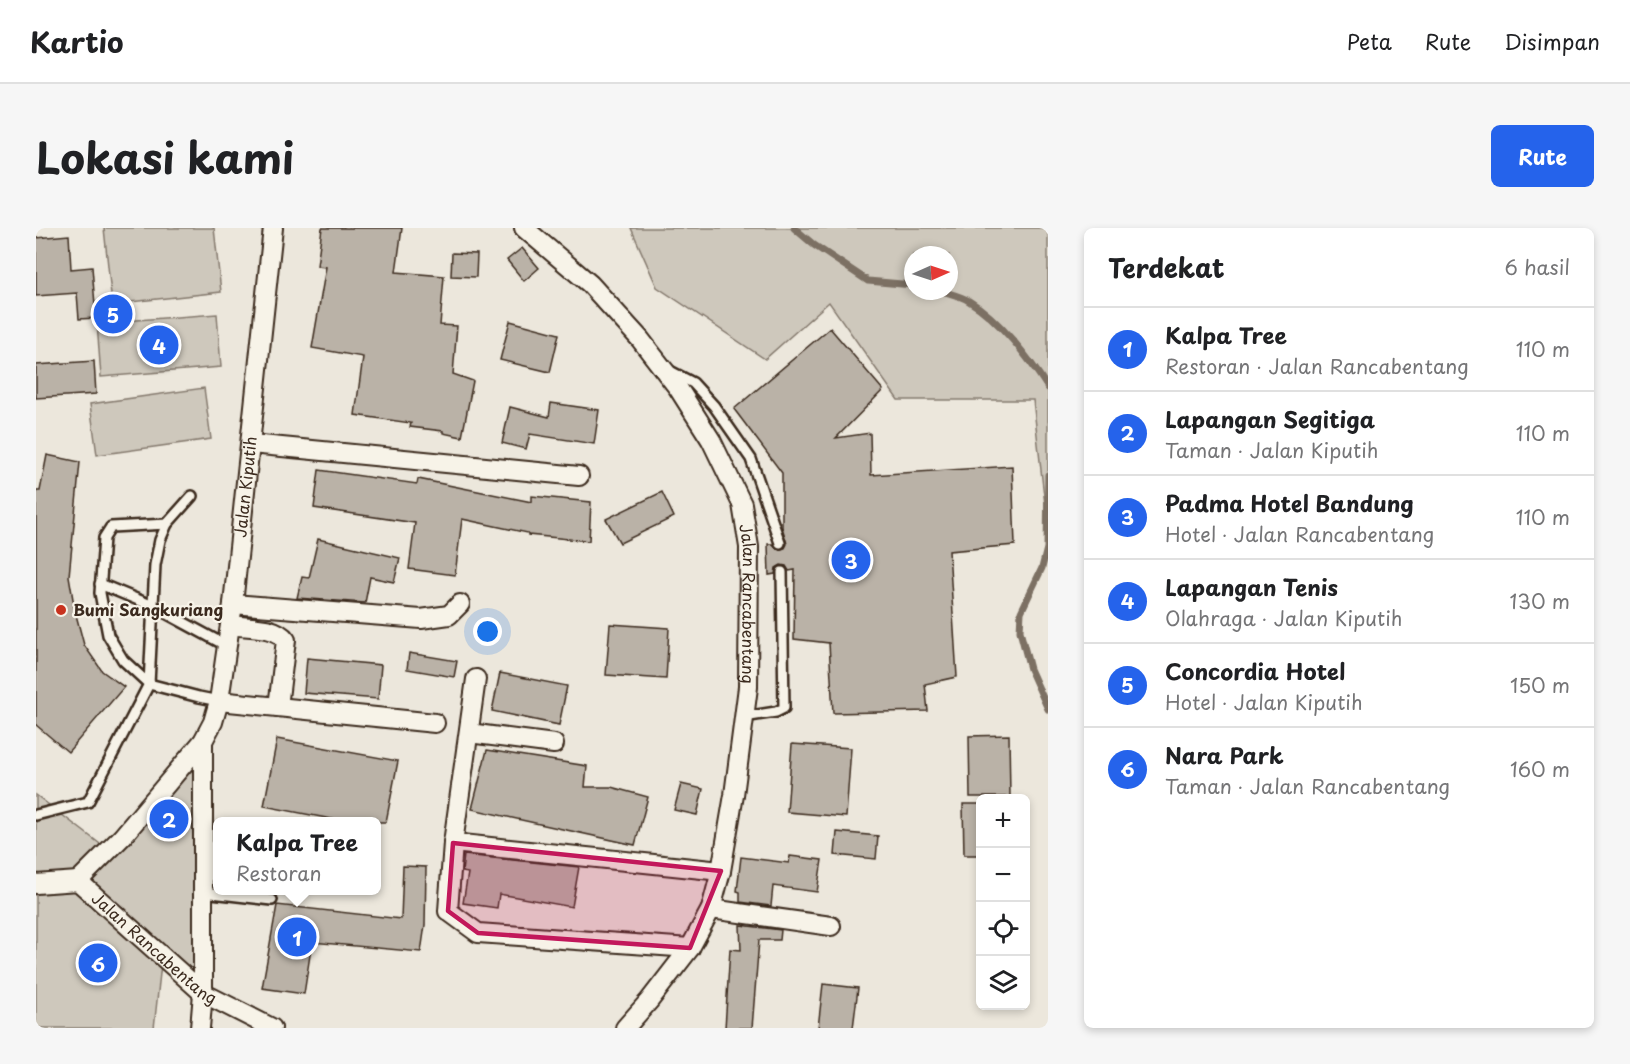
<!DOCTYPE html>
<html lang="id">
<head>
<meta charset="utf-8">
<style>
	:root { --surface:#fff; --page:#f6f6f6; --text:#202124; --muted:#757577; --line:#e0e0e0; --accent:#2563eb }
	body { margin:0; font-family:"Playpen Sans",sans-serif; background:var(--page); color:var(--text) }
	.controls { position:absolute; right:18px; bottom:18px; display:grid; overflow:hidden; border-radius:9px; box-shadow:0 3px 9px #0003 }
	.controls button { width:54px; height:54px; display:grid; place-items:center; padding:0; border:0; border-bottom:2px solid var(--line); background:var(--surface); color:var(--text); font:30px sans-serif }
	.compass { position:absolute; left:868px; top:18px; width:54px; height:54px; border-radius:50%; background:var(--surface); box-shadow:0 3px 9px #0003; rotate:87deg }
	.you { position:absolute; left:452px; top:404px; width:21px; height:21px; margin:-15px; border:4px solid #fff; border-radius:50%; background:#1a73e8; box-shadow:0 0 0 9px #1a73e833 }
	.badge { display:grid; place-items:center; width:39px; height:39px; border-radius:50%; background:var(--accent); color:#fff; font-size:20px; font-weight:700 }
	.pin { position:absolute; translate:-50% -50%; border:3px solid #fff; box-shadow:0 2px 6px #0006 }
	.popup { position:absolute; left:177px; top:589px; width:168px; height:78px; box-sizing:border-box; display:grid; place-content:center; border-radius:9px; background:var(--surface); filter:drop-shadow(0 2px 4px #0005); font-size:20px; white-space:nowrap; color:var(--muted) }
	.popup b { font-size:22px; color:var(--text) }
	.popup::after { content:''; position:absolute; left:50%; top:100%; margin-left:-12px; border:12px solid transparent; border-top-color:var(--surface) }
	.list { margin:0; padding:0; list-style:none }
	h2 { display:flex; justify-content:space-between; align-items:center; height:78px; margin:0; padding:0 24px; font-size:26px }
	h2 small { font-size:20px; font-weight:400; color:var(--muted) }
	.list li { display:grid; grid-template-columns:39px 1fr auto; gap:18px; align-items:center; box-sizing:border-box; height:84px; padding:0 24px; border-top:2px solid var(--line) }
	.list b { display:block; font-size:22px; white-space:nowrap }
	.list p { margin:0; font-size:20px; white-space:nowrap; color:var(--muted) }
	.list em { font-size:20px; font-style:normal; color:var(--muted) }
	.icon { flex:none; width:33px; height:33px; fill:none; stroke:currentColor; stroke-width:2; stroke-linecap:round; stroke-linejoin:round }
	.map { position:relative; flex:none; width:1012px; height:800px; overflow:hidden; border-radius:9px }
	header { display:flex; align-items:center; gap:36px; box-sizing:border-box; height:84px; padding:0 30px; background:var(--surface); border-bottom:2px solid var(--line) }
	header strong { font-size:28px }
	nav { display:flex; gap:33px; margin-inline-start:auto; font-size:21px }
	.intro { display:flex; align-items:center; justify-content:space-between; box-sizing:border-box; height:144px; padding:0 36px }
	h1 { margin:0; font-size:42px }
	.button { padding:15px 27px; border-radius:9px; background:var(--accent); color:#fff; font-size:21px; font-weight:700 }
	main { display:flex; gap:36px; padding:0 36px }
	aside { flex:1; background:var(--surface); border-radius:9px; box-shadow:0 3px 9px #0003 }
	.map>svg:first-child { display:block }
	.green { fill:#cec8bc; stroke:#84796d; stroke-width:1.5; fill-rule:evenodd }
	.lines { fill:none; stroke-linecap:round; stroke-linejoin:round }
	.stream { stroke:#7c7064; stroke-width:7 }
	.building { fill:#bab2a7; stroke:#3b2a1e; stroke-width:1.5 }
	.lane-casing { stroke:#3b2a1e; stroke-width:14 }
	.street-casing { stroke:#3b2a1e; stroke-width:22 }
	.lane { stroke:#f7f3e8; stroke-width:9 }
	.street { stroke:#f7f3e8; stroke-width:18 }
	.marked { fill:#c2185b; fill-opacity:0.2; stroke:#c2185b; stroke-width:4.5; stroke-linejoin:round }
	.poi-dot { fill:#c8321e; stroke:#f7f3e8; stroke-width:2 }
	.labels { text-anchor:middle; stroke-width:4.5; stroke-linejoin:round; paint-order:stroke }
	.street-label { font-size:16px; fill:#3b2a1e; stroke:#f7f3e8 }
	.poi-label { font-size:16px; font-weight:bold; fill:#3b2a1e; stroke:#f7f3e8; text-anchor:start }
</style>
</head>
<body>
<header>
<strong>Kartio</strong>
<nav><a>Peta</a><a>Rute</a><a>Disimpan</a></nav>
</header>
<div class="intro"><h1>Lokasi kami</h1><a class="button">Rute</a></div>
<main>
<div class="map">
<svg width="1012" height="800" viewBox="0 0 1012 800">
	<rect width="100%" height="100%" fill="#ece7dc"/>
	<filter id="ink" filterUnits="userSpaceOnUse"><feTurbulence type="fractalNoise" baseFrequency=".0167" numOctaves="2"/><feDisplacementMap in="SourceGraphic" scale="12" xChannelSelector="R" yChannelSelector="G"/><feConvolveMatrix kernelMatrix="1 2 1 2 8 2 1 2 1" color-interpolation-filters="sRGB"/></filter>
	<g filter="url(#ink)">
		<g class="green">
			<polygon points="68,0 178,0 185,64 76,76"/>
			<path d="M595 0H1012V303L997 172H862L793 74 729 131 621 59ZM877 27H913V63H877Z"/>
			<polygon points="181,86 185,139 65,149 61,95"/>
			<polygon points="168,160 175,211 61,227 54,176"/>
			<polygon points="160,530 159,746 127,718 118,800 0,800 0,567 76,625"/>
		</g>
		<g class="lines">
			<g class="stream">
				<polyline points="758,0 778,17 832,53 877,57"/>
				<path d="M906 63C915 66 925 68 933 73 963 91 993 130 1012 160"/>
				<polyline points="1012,247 1011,320 1006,340 985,384 984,403 994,441 1012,481"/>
			</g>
		</g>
		<g class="building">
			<polygon points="286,0 366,0 360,44 408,48 404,97 421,98 417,146 437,153 426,209 407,205 407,203 374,199 375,195 319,187 327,129 276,120 290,39 281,38"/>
			<polygon points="33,7 35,41 56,39 60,90 43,91 41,65 0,68 0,10"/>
			<polygon points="486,20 503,40 488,53 471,32"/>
			<polygon points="416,25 441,26 440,49 415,48"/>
			<polygon points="474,93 523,106 514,144 464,132"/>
			<polygon points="794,100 847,162 800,210 834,205 835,247 976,238 979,317 913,323 921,449 889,456 892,483 797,485 793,415 758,411 759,342 753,343 750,338 745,337 740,340 739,346 733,347 732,316 737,316 743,322 749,320 751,316 746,299 746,245 698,181"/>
			<polygon points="58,133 60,166 0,170 0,137"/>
			<polygon points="515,175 563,182 558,216 494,206 490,221 466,215 474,179 513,189"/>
			<polygon points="11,227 44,234 33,348 39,383 48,417 66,443 88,459 32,524 0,497 0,263 4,263"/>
			<polygon points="283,242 381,256 382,251 496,274 496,268 555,274 553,313 492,307 492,305 426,291 419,347 373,341 379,295 278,280"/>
			<polygon points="626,264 638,289 584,315 570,291"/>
			<polygon points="282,311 364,330 358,354 334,349 329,375 261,370 266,349 273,350"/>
			<polygon points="574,396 633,400 630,451 570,447"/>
			<polygon points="373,425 421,433 418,449 371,441"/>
			<polygon points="271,430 345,437 342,471 268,465"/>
			<polygon points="464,445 531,458 523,497 456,483"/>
			<polygon points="973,507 974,569 934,569 933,508"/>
			<polygon points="241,511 362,533 350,594 311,594 228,578"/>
			<polygon points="756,516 815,520 810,589 751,584"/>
			<polygon points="451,522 551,538 549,559 575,559 612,569 599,617 436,581"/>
			<polygon points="645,556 667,561 661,587 638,582"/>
			<polygon points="927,576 945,576 945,627 928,627"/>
			<polygon points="801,604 842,608 840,631 799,627"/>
			<polygon points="428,627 543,639 536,679 463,666 461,680 427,675 432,645 426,644"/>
			<polygon points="754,628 786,632 781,664 737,658 735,678 704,674 704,664 701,663 705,629 753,635"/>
			<polygon points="367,638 390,639 389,697 385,724 276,714 268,766 226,760 241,677 365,691"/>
			<polygon points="704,697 745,702 744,712 723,712 716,800 689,800 694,721 705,722"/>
			<polygon points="787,756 822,760 817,800 782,800"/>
		</g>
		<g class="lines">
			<defs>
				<g id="lane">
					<polyline points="634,143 657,155 678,178 715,231 744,315"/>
					<polyline points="131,296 75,299 68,310 64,365 72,407 87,432 113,456 163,469 183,473"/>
					<polyline points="64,356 117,378 191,418"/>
					<polyline points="708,489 740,484 748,480 746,344"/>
					<polyline points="0,587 52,574 113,456 119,337 124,312 131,296 156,268"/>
					<polyline points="167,664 236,672"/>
				</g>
				<g id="street">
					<path id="s1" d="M488 0 554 56 604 111 642 160 675 212 706 276 713 319 712 459 698 567 685 643 675 681 654 720 613 773 589 800"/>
					<polyline points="215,216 543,248"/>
					<polyline points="197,376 385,391 413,387 424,376"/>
					<path d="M194 397C212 400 239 397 250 412L242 479"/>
					<polyline points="440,451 417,615 412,683 442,705 654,720"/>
					<polyline points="183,473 399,495"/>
					<polyline points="433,505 518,516"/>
					<polyline points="417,615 685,643"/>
					<path id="s2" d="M42 653 86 609 167 513 177 494 183 473 197 376 237 0"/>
					<path id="s3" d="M0 656 42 653 167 765 236 800"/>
					<polyline points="675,681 795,698"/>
					<polyline points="164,800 167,765 167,513"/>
				</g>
			</defs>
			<use href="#lane" class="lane-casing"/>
			<use href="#street" class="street-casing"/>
			<use href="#lane" class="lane"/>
			<use href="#street" class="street"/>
		</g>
	</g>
	<path class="marked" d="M417 615 685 643 654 720 442 705 412 683Z"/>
	<circle class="poi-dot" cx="25" cy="382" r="6"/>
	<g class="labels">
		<g class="street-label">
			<text dy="6" stroke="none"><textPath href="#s2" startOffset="447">Jalan Kiputih</textPath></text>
			<text dy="6" stroke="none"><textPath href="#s1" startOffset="456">Jalan Rancabentang</textPath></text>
			<text dy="6" stroke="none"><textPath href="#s3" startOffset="144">Jalan Rancabentang</textPath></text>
		</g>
		<g class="poi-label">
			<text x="37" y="388">Bumi Sangkuriang</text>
		</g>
	</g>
</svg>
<div class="controls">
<button>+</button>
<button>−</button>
<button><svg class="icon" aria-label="locate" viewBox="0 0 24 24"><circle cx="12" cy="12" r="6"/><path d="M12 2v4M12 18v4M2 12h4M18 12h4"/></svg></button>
<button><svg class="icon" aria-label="layers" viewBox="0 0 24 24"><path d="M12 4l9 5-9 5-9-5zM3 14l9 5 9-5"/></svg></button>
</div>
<svg class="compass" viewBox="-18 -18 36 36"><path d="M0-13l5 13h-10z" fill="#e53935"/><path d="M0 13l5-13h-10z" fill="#757577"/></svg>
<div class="you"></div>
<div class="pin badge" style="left:261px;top:709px">1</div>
<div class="popup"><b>Kalpa Tree</b>Restoran</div>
<div class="pin badge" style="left:133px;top:591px">2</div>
<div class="pin badge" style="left:815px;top:332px">3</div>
<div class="pin badge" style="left:123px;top:117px">4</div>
<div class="pin badge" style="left:77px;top:86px">5</div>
<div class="pin badge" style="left:62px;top:735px">6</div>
</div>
<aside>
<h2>Terdekat<small>6 hasil</small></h2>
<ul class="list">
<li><span class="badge">1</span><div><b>Kalpa Tree</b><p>Restoran · Jalan Rancabentang</p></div><em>110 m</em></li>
<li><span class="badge">2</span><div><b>Lapangan Segitiga</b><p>Taman · Jalan Kiputih</p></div><em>110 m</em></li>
<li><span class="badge">3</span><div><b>Padma Hotel Bandung</b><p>Hotel · Jalan Rancabentang</p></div><em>110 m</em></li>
<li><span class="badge">4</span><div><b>Lapangan Tenis</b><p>Olahraga · Jalan Kiputih</p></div><em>130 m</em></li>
<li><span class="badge">5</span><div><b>Concordia Hotel</b><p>Hotel · Jalan Kiputih</p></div><em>150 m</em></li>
<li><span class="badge">6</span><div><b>Nara Park</b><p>Taman · Jalan Rancabentang</p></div><em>160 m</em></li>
</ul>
</aside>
</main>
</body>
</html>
